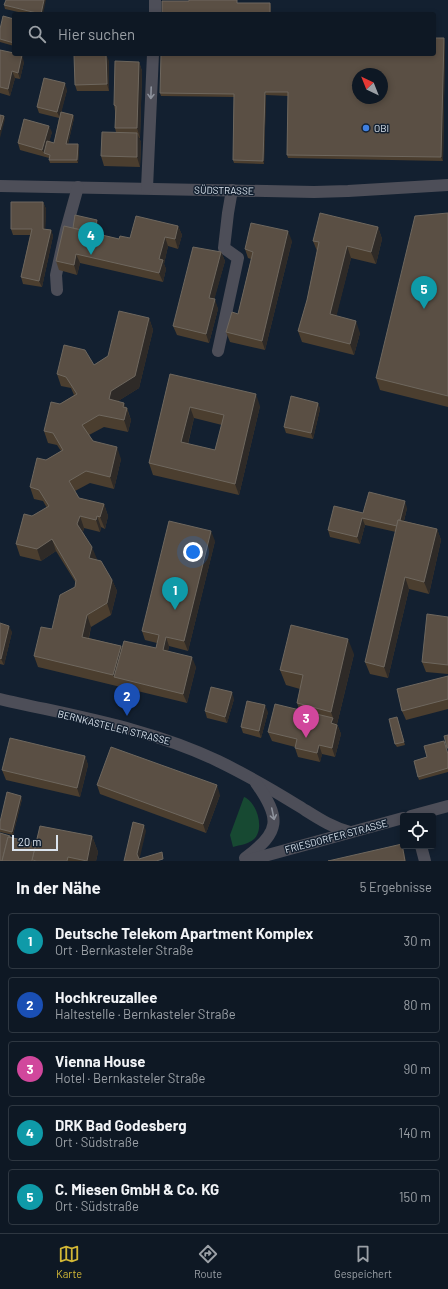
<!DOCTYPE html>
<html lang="de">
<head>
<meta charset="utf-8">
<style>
	:root { --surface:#0e1824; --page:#17212c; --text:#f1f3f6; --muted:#9ba0a6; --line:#2e3741; --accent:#d2b736 }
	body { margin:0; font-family:Barlow,sans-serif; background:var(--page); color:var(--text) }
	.controls { position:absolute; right:12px; bottom:12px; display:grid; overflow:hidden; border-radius:4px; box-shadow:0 2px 6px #0003 }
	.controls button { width:36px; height:36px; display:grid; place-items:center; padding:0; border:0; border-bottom:1px solid var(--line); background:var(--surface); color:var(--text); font:20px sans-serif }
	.compass { position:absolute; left:352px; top:68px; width:36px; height:36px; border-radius:50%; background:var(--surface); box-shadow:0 2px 6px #0003; rotate:317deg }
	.scale { position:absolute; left:12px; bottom:10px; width:46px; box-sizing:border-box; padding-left:4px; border:2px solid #dbe4ee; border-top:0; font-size:11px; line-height:14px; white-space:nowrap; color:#dbe4ee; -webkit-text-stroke:3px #132030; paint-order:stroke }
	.you { position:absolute; left:193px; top:552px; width:14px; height:14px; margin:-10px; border:3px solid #fff; border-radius:50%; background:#1a73e8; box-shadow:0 0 0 6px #1a73e833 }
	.badge { display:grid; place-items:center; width:26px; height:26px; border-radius:50%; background:var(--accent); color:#fff; font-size:13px; font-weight:700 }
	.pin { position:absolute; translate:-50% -33px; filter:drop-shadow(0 1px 2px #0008) }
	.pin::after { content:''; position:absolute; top:21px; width:14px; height:12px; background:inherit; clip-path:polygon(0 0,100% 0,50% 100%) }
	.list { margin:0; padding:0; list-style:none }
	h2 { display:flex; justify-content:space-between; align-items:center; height:52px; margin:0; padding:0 16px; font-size:17px }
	h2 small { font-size:13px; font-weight:400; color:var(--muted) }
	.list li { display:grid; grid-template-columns:26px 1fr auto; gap:12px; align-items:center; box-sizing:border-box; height:56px; margin:0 8px 8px; padding:0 8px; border:1px solid var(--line); border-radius:4px }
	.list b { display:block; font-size:15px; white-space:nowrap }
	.list p { margin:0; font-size:13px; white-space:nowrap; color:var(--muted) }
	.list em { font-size:13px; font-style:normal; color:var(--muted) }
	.icon { flex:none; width:22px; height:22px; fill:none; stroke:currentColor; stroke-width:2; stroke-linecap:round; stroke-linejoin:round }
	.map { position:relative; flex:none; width:448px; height:861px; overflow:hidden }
	.search { position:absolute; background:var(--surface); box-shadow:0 2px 6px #0003; left:12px; right:12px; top:12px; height:44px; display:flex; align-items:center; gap:10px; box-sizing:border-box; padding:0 14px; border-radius:4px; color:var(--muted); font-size:15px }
	.sheet { height:372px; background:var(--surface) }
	nav { display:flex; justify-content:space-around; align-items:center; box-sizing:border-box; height:56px; border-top:1px solid var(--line); background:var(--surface); font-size:11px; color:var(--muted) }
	nav a { display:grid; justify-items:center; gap:2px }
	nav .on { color:var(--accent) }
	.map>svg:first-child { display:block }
	.green { fill:#174932 }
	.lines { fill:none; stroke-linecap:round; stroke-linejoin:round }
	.minor { stroke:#4d4e58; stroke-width:12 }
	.wall { fill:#4b3e2f; fill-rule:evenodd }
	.shaded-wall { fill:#2e2a27 }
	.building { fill:#5a4f44; stroke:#6e675e; fill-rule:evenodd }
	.oneway { stroke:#8d929c }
	.shop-dot { fill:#3f7fe0; stroke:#132030; stroke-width:1.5 }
	.labels { text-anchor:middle; stroke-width:3; stroke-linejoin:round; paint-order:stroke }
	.poi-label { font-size:10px; fill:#dbe4ee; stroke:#132030; text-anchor:start }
	.street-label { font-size:10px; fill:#dbe4ee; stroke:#132030 }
</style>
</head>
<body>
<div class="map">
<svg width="448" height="861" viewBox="0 0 448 861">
	<rect width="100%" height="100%" fill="#132030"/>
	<path class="green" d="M244 797C257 802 265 829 254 839 249 844 240 845 233 847L230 835Z"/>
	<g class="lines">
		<g class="minor">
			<polyline points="155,14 155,0"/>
			<polyline points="0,186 314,192 348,191 448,185"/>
			<polyline points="147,188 153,54"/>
			<polyline points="57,290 56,275 66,230 78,187"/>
			<polyline points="218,351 238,258 224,248 228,213 232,190"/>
			<path d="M0 699C73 716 150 728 218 761 245 774 271 789 297 805 315 816 330 827 350 832"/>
			<polyline points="411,816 448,806"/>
			<polyline points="421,846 425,861"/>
			<path d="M245 858C281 832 281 818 256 783"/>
			<polyline points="246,861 403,818"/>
		</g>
	</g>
	<g class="wall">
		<polygon points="4,5 43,14 27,14 5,9"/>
		<polygon points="14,19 14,46 0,42 0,29"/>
		<polygon points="445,42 443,161 288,158 287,155 288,96 266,95 264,164 234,163 233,160 234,97 161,96 160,93"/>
		<polygon points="0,50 24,62 20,79 15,78 10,96 0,93"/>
		<polygon points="109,61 109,91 77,91 75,85"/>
		<polygon points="139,62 142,71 140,138 139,138 141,142 140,167 104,166 101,156 116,132 115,128 115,111 114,105"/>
		<polygon points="67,90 61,112 73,115 74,118 68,144 78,144 79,148 78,163 50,163 49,160 49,158 20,150 18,143 52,132 49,141 54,143 59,118 39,113 37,107"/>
		<polygon points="43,202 46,209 45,229 51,230 53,236 42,287 23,284 21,277 30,235 13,235 11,229"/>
		<polygon points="448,213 448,407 380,390 376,378"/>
		<polygon points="178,226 182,235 178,249 168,246 164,264 166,269 163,282 80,263 77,275 59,270 56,261 73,228 99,227 97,234 119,239 130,238"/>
		<polygon points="378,227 382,239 376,264 351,258 336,316 360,333 354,355 302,342 298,331 307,300 317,251 313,241"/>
		<polygon points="292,241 265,350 230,342 226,332 238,314 251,259 248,258 245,249"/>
		<polygon points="221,252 225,261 214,299 218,309 209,343 177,335 173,326"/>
		<polygon points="149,318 153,330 139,388 118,401 127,408 131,420 128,432 104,427 89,435 93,441 121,459 114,489 90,483 75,491 79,498 104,504 108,516 105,529 101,527 100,532 84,528 83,532 97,560 112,580 117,591 111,615 91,627 89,638 121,646 122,648 156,648 157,643 145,640 142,631 215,541 188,651 169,646 168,651 196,667 187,703 38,667 34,656 52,629 75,587 76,583 56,551 41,561 20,556 16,544 32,516 47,508 43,501 34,499 30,487 46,460 61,451 57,445 48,443 44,431 60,404 74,395 71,388 61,386 57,374 94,365 108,356"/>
		<path d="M170 374 260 406 239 495 153 475 149 463ZM194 418 222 425 215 450 188 444Z"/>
		<polygon points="318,403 320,409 313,439 286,433 284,427"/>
		<polygon points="407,508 404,521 437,529 441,540 429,594 409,589 388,678 370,674 365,662 396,532 365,525 360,544 330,537 328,530 363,513"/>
		<polygon points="448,617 448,674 426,672 422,662"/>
		<polygon points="0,623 12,632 4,665 0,664"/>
		<polygon points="354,654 337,724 341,734 335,757 322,754 320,762 298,757 295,748 295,747 272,741 268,732 299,709 297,703 300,689 286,685 280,670"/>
		<polygon points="448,676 448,709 406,720 402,711"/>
		<polygon points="234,699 227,723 207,718 205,711"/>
		<polygon points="268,712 261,738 243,733 241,727"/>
		<polygon points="397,717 405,745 397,747 395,744"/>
		<polygon points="448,753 448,772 419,780 418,777"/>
		<polygon points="85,756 88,765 80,797 6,780 2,770"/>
		<polygon points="97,785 220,795 206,833 100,794"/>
		<polygon points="22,799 13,835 0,832 0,822"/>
		<polygon points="10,836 11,837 36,843 92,836 98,852 96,861 0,861"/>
	</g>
	<g class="shaded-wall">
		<polygon points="44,0 46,0 43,14 41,14"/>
		<polygon points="270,3 271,6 271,14 270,14"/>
		<polygon points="444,38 445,42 443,161 441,157"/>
		<polygon points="106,54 109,61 109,91 107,84"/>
		<polygon points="22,55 24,62 20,79 18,73"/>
		<polygon points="139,62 142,71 140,138 137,128"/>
		<polygon points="12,71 15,78 10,96 8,89"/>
		<polygon points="65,83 67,90 60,118 57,112"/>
		<polygon points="265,92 266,95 264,164 263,161"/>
		<polygon points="73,115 74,118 67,148 66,144"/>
		<polygon points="4,116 5,119 0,138 0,130"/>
		<polygon points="49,126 52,132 46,154 44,153 42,150"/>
		<polygon points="137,133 141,142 140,167 137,157"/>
		<polygon points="78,144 79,148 78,163 77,160"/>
		<polygon points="43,202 46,209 45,235 43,229"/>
		<polygon points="97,220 99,227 96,242 93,235"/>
		<polygon points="178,226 182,235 178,249 175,239"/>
		<polygon points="378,227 382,239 376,264 371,252"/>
		<polygon points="51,230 53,236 42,287 39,281"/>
		<polygon points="288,231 292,241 265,350 262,341"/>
		<polygon points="165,237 168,246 164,264 166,269 163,282 159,273 159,259"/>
		<polygon points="347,246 351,258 334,326 330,314"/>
		<polygon points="221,252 225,261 212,308 209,298"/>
		<polygon points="76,254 80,263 77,275 74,265"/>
		<polygon points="215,299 218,309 209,343 206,334"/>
		<polygon points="149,318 153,330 139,388 115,403 109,399 111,391"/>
		<polygon points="356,321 360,333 354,355 350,344"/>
		<polygon points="256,394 260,406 239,495 235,484"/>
		<polygon points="124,403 131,420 128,432 124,420 123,407"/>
		<polygon points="318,403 320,409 313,439 311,433"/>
		<polygon points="190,407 194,418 185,454 181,442"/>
		<polygon points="117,447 121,459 114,489 110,477"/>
		<polygon points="405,501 407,508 401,533 399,527"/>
		<polygon points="104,504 108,516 105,529 100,517"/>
		<polygon points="80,516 84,528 82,535 77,524"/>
		<polygon points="97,516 101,527 100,532 96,520"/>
		<polygon points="362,518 365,525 360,544 357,537"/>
		<polygon points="437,529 441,540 429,594 424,582"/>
		<polygon points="211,531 215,541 188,651 184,641"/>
		<polygon points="52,539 56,551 41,561 37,549"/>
		<polygon points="92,547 97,559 94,570 89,558"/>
		<polygon points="405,577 409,589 388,678 384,667"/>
		<polygon points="112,580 117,591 111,615 107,603"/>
		<polygon points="87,615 91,627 86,648 82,637"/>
		<polygon points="9,626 12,632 4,665 1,659"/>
		<polygon points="166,637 169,646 166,659 163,650"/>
		<polygon points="348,639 354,654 335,732 331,723 333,718 331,712"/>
		<polygon points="121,646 125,658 114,677 113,675"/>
		<polygon points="192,657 196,667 187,703 183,694"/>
		<polygon points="232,692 234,699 227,723 225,717"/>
		<polygon points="265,705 268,712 261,738 259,731"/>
		<polygon points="337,725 341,734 335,757 332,748"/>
		<polygon points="319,745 322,754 320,762 317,753"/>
		<polygon points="85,756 88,765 80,797 77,788"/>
		<polygon points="217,785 220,795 206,833 203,824"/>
		<polygon points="21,796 22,799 13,835 12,832"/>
		<polygon points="144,825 146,831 139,861 137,854"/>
		<polygon points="92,836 98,852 96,861 87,861"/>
		<polygon points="402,844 404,851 406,861 405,861"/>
	</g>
	<g class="building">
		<polygon points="6,0 44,0 41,14 4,5"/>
		<polygon points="189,0 237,0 237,3 270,3 270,14 162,14 162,1 189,1"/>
		<polygon points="3,16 14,19 14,43 0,39 0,29"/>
		<path d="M434 38H444L441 157 287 155 288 92H265L263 161 233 160 234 94 160 93 161 54H434ZM358 74H382V98H358Z"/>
		<polygon points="0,50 14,53 14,54 22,55 18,73 12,71 8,89 0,87"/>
		<polygon points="106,54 107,84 75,85 74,55"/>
		<polygon points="115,61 139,62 137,128 115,128 116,106 114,105"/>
		<polygon points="44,78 65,83 57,112 37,107"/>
		<polygon points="61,112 73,115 66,144 78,144 77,160 49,160 50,155 44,153 47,141 54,143"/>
		<polygon points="0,115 4,116 0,130"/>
		<polygon points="24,119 49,126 42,150 18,143"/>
		<polygon points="102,132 137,133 137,157 101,156"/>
		<polygon points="11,202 43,202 43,229 51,230 39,281 21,277 32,229 11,229"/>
		<polygon points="320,213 378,227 371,252 347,246 330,314 356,321 350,344 298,331 307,300 319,242 313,241"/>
		<polygon points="448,213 448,396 376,378 415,216"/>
		<polygon points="75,215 97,220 94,233 73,228"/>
		<polygon points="136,216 178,226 175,239 165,237 159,259 163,260 159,273 76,254 74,265 56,261 64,226 119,239 120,236 130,238"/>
		<polygon points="251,223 288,231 262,341 226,332 232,312 238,314 253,252 245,249"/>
		<polygon points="193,247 221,252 209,298 215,299 206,334 173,326"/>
		<polygon points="119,311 149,318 135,376 111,391 109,399 124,403 123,407 127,408 124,420 99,415 82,425 93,441 117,447 110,477 86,471 69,481 79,498 104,504 100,517 97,516 96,520 80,516 77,524 92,547 89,558 101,561 112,580 107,603 87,615 82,637 121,646 113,675 34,656 41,627 52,629 60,595 75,587 76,580 52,539 37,549 16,544 24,514 32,516 49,506 39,490 30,487 37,458 46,460 63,450 53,433 44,431 51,402 60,404 77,394 66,377 57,374 64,345 85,350 94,365 108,356"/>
		<path d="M170 374 256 394 235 484 149 463ZM190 407 224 415 215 450 181 442Z"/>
		<polygon points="291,396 318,403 311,433 284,427"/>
		<polygon points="369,492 405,501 400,520 398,520 397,526 362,518 357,537 328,530 334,506 363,513"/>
		<polygon points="398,520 437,529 424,582 405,577 384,667 365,662"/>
		<polygon points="169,521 211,531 184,641 166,637 163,650 192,657 183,694 114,677 124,641 156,648 159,635 142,631"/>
		<polygon points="427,614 448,617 448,665 422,662"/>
		<polygon points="0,623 9,626 1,659 0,658"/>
		<polygon points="291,625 348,639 331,712 297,703 303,675 280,670"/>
		<polygon points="448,676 448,699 402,711 397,689"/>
		<polygon points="211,687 232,692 225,717 205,711"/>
		<polygon points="247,701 265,705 259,731 241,727"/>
		<polygon points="275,704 333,718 331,723 337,725 332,748 319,745 317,753 295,748 297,739 268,732"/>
		<polygon points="397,717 404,742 395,744 389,719"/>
		<polygon points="448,735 448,748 447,748 444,736"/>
		<polygon points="10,738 85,756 77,788 2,770"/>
		<polygon points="444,741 448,754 448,768 418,777 414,761 427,757 424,746"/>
		<polygon points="111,747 217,785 203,824 97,785"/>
		<polygon points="7,792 21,796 12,832 0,829 0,822"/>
		<polygon points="133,822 144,825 137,854 139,859 162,852 163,859 156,861 124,861"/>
		<polygon points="40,826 92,836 87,861 68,857 67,861 37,861 32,860"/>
		<polygon points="0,833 10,836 10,837 8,837 2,861 0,861"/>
		<polygon points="8,837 36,843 32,860 32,861 2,861"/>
		<polygon points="402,844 405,861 328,861"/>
	</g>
	<defs><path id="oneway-shaft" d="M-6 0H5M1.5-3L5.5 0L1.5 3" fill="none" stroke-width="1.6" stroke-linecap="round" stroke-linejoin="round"/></defs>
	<g class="oneway">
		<use href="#oneway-shaft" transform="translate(151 93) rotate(92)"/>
		<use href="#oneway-shaft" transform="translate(273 814) rotate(78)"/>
	</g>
	<circle class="shop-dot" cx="366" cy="128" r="4"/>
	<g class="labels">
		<g class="poi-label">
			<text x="374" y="132">OBI</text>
		</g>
		<g class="street-label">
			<text transform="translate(224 190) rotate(1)" y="4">SÜDSTRASSE</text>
			<text transform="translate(114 727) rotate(14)" y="4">BERNKASTELER STRASSE</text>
			<text transform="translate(336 836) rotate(-15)" y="4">FRIESDORFER STRASSE</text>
		</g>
	</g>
</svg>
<div class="controls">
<button><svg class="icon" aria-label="locate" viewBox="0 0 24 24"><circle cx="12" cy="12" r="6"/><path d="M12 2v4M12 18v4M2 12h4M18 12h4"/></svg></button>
</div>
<svg class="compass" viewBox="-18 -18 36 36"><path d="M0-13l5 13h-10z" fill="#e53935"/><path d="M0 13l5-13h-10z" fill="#9ba0a6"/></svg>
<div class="scale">20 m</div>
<div class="you"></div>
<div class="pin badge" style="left:175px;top:610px;background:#0f9aa8">1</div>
<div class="pin badge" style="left:127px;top:716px;background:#1a4fb4">2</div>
<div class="pin badge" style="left:306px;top:738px;background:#d1479c">3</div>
<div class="pin badge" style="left:91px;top:255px;background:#0f9aa8">4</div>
<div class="pin badge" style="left:424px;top:309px;background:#0f9aa8">5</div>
<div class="search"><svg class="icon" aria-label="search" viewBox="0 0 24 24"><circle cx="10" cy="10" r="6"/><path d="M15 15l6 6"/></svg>Hier suchen</div>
</div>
<section class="sheet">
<h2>In der Nähe<small>5 Ergebnisse</small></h2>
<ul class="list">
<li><span class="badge" style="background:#0f9aa8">1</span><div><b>Deutsche Telekom Apartment Komplex</b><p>Ort · Bernkasteler Straße</p></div><em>30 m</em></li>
<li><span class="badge" style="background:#1a4fb4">2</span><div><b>Hochkreuzallee</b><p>Haltestelle · Bernkasteler Straße</p></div><em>80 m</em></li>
<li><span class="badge" style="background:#d1479c">3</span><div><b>Vienna House</b><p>Hotel · Bernkasteler Straße</p></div><em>90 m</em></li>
<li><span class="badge" style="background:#0f9aa8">4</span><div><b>DRK Bad Godesberg</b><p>Ort · Südstraße</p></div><em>140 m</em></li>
<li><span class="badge" style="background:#0f9aa8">5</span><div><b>C. Miesen GmbH &amp; Co. KG</b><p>Ort · Südstraße</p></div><em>150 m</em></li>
</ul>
</section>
<nav>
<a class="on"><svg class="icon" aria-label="map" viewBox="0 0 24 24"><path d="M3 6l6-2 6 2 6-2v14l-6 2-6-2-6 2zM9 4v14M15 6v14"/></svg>Karte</a>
<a><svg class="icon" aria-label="directions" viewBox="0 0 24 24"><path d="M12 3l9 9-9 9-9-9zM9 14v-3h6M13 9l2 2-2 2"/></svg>Route</a>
<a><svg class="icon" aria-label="saved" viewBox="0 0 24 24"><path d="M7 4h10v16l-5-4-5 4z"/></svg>Gespeichert</a>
</nav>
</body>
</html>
